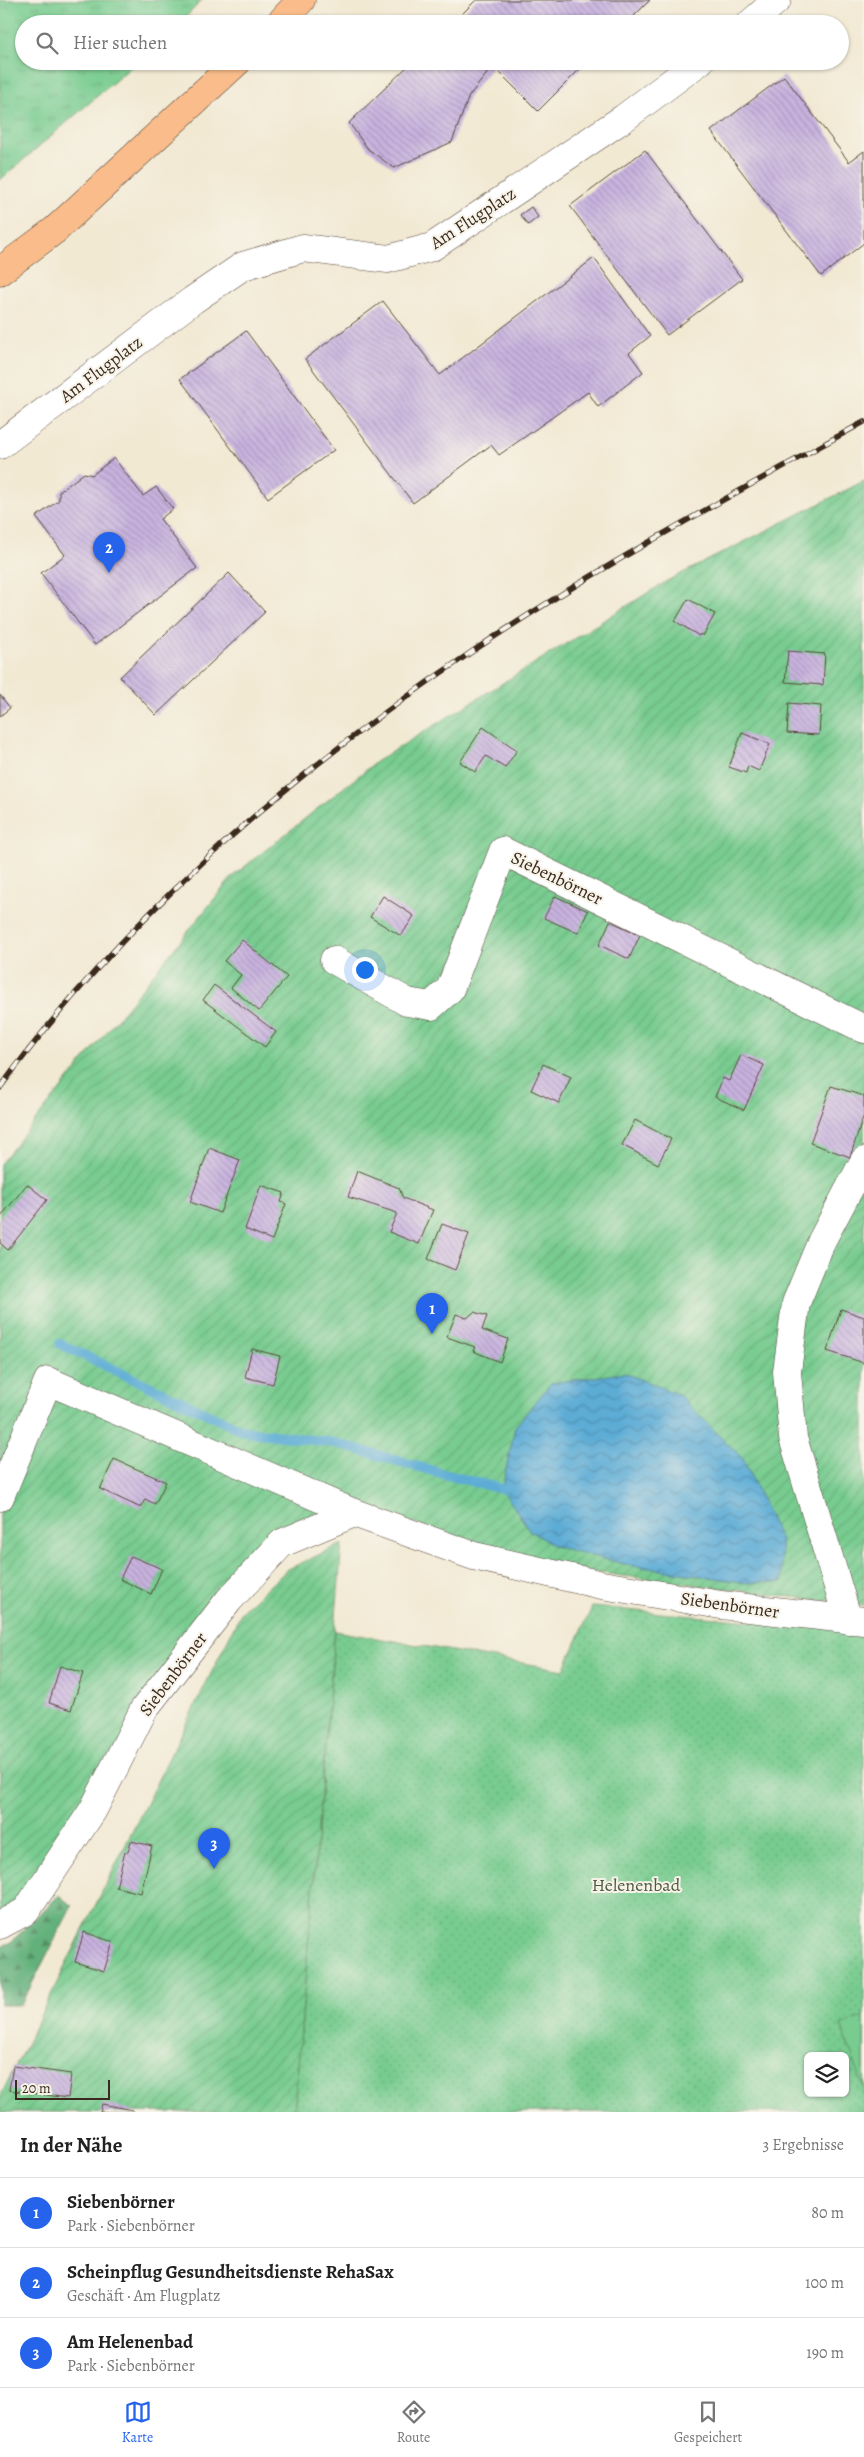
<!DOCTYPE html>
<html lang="de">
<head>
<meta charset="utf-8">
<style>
	:root { --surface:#fff; --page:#f2f2f2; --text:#222; --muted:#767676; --line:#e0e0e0; --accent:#2563eb }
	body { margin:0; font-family:Alegreya,serif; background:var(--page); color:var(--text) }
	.controls { position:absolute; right:15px; bottom:15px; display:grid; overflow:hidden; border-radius:8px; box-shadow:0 1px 4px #0004 }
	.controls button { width:45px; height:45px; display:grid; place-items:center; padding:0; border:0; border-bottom:1px solid var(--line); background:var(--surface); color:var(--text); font:25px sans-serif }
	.scale { position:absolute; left:15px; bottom:12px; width:95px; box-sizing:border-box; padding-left:5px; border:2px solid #3b2a1e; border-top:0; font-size:14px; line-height:18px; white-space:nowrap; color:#3b2a1e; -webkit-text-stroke:4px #f7f3e8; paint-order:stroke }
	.you { position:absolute; left:364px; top:969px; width:18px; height:18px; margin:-12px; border:4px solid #fff; border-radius:50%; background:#1a73e8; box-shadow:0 0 0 8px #1a73e833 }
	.badge { display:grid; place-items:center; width:32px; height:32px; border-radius:50%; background:var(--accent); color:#fff; font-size:16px; font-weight:700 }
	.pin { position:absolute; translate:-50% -41px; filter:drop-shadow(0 1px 2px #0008) }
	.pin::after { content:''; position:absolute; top:26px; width:18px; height:15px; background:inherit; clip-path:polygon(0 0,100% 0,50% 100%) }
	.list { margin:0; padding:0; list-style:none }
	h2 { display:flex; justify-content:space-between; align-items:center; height:65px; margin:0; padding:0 20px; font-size:21px }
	h2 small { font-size:16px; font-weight:400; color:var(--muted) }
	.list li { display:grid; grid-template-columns:32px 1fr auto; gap:15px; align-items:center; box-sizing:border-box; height:70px; padding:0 20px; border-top:1px solid var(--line) }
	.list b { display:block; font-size:19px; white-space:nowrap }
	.list p { margin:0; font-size:16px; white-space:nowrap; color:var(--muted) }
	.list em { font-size:16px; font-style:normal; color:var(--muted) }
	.icon { flex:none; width:28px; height:28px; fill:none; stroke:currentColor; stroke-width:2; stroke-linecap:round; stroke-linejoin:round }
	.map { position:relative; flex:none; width:864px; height:2112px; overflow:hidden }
	.search { position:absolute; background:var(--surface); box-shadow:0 1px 4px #0004; left:15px; right:15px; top:15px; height:55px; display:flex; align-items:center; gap:12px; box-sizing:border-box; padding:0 18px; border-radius:28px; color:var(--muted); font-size:19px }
	.sheet { height:275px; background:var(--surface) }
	nav { display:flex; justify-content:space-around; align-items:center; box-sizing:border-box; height:70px; border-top:1px solid var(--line); background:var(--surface); font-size:14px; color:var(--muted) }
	nav a { display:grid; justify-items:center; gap:2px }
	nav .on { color:var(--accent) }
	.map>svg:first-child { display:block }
	.grass { fill:url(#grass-tufts); stroke:#5a7b57 }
	.forest { fill:url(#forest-firs); stroke:#4e6d4c }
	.park { fill:url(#park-dots); stroke:#5a7b57; fill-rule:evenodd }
	.garden { fill:url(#garden-furrows); stroke:#5a7b57 }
	.pitch { fill:#78cc90; stroke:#5a7b57 }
	.water { fill:url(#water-waves); stroke:#4c6b7a }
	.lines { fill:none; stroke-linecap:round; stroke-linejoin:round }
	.stream { stroke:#5cacd6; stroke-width:10 }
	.building { fill:url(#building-back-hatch) }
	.minor-casing { stroke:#564739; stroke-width:29 }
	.major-casing { stroke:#564739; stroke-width:29 }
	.minor { stroke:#fff; stroke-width:28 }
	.major { stroke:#f9bc8a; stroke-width:28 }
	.rail-casing { stroke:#3b2a1e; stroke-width:5.5 }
	.rail { stroke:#f7f3e8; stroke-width:4; stroke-dasharray:11; stroke-linecap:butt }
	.labels { text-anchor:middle; stroke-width:4; stroke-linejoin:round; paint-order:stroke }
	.street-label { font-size:18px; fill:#3b2a1e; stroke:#f7f3e8 }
	.park-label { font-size:18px; fill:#4d5b40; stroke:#f7f3e8 }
</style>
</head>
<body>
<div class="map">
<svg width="864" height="2112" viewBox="0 0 864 2112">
	<defs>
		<pattern id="grass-tufts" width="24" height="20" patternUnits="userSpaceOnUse" patternTransform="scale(1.25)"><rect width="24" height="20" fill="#78cc90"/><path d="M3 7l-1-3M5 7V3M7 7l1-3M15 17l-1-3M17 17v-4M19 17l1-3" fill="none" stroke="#69af7c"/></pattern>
		<pattern id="forest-firs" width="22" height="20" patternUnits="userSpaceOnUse" patternTransform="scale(1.25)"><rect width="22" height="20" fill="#62b07a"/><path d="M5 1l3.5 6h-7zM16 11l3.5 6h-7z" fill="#528f63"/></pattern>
		<pattern id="park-dots" width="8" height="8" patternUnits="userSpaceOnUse" patternTransform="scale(1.25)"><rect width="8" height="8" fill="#78cc90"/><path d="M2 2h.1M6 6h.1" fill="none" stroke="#69af7c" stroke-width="1.8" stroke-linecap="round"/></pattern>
		<pattern id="garden-furrows" width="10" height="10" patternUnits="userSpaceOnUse" patternTransform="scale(1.25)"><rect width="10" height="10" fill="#78cc90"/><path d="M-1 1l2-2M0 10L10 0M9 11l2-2" fill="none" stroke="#69af7c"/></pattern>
		<pattern id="water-waves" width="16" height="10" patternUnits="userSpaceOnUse" patternTransform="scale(1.25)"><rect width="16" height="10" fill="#5cacd6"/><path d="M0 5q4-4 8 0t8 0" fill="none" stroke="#4d8cad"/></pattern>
		<pattern id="building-back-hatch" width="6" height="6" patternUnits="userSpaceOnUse" patternTransform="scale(1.25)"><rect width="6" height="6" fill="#c9b3e0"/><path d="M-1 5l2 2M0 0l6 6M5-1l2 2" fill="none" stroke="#a492b5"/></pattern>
	</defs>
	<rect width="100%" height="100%" fill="#f7f3e8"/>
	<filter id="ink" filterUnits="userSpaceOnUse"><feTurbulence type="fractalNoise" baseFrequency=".02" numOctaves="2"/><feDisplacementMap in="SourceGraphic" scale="10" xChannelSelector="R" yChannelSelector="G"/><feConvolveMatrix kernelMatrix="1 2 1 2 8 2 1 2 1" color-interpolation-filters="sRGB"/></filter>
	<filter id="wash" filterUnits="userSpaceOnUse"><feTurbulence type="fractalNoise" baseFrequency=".0096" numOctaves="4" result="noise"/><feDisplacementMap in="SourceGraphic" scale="20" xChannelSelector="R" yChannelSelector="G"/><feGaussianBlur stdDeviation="1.12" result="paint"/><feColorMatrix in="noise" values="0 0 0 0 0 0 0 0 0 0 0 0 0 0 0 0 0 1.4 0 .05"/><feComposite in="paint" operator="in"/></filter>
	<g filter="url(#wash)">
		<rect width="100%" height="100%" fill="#f2e9d3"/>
		<polygon class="grass" points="0,0 202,0 179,24 24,24 24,61 138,61 0,180"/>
		<polygon class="forest" points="59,1895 72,1906 21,2005 0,2005 0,1946 10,1943"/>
		<path class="park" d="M592 1607 864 1631V2112H294L335 1631 564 1670ZM808 2056H845V2093H808Z"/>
		<g class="garden">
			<polygon points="864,481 864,1606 592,1572 479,1544 352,1504 267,1540 0,1925 0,1164 233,876 377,761 667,581"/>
			<polygon points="342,1544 294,2112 0,2112 0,2097 242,1611 288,1569"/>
		</g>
		<polygon class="pitch" points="864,2016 864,2088 841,2025"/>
		<polygon class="water" points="624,1373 678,1394 743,1459 781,1541 782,1582 748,1583 628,1565 554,1546 530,1531 502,1489 515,1427 551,1383"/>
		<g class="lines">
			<polyline class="stream" points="60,1344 244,1431 335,1443 447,1475 502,1489"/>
		</g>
		<g id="blocks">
			<g class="building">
				<polygon points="476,0 650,0 626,24 452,24"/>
				<polygon points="413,61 588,61 538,111 493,66 469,96 452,142 394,168 368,149 349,123"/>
				<polygon points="784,76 849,162 864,151 864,243 821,276 711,131"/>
				<polygon points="645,150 742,279 667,335 570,206"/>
				<polygon points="531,207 538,217 528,225 520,215"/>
				<polygon points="594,258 650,336 629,353 643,372 598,407 588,392 499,455 491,445 413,503 305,359 383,301 440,375"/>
				<polygon points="246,331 334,450 268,498 180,379"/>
				<polygon points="114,458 143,496 156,487 173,509 160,519 197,568 95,645 41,573 65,555 36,517 59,500 59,492 84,473 92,475"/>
				<polygon points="229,573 265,612 156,715 120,677"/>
				<polygon points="688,599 715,614 703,636 700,634 699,636 675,621"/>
				<polygon points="788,651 825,654 823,685 785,682"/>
				<polygon points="0,695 10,708 0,716"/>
				<polygon points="789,703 821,706 819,735 787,733"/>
				<polygon points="483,727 517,750 505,768 486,756 475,772 460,762"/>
				<polygon points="742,733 770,744 759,771 748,766 746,773 729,767"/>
				<polygon points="383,896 414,916 401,936 370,917"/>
				<polygon points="555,896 588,911 578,933 544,918"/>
				<polygon points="610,921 640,935 629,959 599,945"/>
				<polygon points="242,940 287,977 259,1011 231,988 241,975 224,961"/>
				<polygon points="214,985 276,1032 265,1047 203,1000"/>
				<polygon points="741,1055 764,1065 744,1110 715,1097 723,1078 729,1081"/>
				<polygon points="543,1064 571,1077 559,1103 531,1090"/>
				<polygon points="831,1086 864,1096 864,1115 850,1157 810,1143"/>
				<polygon points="635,1120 671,1139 658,1164 622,1145"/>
				<polygon points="209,1148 240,1160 220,1213 190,1202"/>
				<polygon points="357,1171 399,1188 403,1198 433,1210 419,1244 389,1232 397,1213 348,1197"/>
				<polygon points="27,1184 47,1200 8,1250 0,1243 0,1218"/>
				<polygon points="261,1185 284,1193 281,1202 286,1204 272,1240 245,1229"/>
				<polygon points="442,1224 469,1234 455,1270 428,1259"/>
				<polygon points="841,1309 864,1317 864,1363 827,1351"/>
				<polygon points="474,1312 487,1316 482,1330 508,1339 500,1362 473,1351 475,1347 447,1337 456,1314 467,1318"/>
				<polygon points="252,1349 280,1356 273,1384 245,1377"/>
				<polygon points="114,1459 166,1482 155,1504 145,1499 141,1508 100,1489"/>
				<polygon points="131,1556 162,1569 151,1594 120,1579"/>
				<polygon points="60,1666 83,1673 71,1710 49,1703"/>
				<polygon points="131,1841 152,1846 141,1893 116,1887 125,1852 128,1852"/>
				<polygon points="84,1932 113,1942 104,1971 75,1962"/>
				<polygon points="13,2066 71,2074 68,2098 9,2090"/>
				<polygon points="102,2104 133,2110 133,2112 100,2112"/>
			</g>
		</g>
	</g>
	<g filter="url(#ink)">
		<use href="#blocks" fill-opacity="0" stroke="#564739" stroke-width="1"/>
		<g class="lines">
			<defs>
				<g id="minor">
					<polyline points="750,24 777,0"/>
					<polyline points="0,445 193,300 243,266 303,248 388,259 432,247 624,118 700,61"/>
					<polyline points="334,960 407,1002 431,1006 450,989 503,851 864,1029"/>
					<polyline points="0,1497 48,1381 354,1513"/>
					<polyline points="848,1620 793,1438 787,1372 796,1303 822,1240 864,1161"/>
					<polyline points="0,1925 26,1911 93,1810 144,1709 229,1600 282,1543 354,1513 474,1556 602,1585 721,1605 864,1621"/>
				</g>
				<g id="major">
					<polyline points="279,24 301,0"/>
					<polyline points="0,271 55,230 238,61"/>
				</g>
			</defs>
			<use href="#minor" class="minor-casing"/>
			<use href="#major" class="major-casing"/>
			<use href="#minor" class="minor"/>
			<use href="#major" class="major"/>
			<defs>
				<path id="rail" d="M0 1088C127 914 295 770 473 651 598 567 732 495 864 422"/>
			</defs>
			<use href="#rail" class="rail-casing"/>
			<use href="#rail" class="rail"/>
		</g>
	</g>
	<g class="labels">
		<g class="street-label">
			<text transform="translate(473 218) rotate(-33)" y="6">Am Flugplatz</text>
			<text transform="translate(101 369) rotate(-37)" y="6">Am Flugplatz</text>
			<text transform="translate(557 878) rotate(26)" y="6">Siebenbörner</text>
			<text transform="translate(730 1605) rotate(8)" y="6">Siebenbörner</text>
			<text transform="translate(173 1674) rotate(-53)" y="6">Siebenbörner</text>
		</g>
		<g class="park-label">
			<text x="636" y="1891">Helenenbad</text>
		</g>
	</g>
</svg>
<div class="controls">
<button><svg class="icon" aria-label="layers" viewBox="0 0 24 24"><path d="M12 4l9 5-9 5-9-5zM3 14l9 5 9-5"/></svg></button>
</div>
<div class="scale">20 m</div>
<div class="you"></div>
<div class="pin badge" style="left:432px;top:1334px">1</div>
<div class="pin badge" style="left:109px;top:573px">2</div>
<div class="pin badge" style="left:214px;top:1869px">3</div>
<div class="search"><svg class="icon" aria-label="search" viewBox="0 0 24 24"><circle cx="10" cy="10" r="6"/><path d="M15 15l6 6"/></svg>Hier suchen</div>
</div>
<section class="sheet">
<h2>In der Nähe<small>3 Ergebnisse</small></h2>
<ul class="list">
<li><span class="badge">1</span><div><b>Siebenbörner</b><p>Park · Siebenbörner</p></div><em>80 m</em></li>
<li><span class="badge">2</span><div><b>Scheinpflug Gesundheitsdienste RehaSax</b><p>Geschäft · Am Flugplatz</p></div><em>100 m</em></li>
<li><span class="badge">3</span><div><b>Am Helenenbad</b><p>Park · Siebenbörner</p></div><em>190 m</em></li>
</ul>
</section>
<nav>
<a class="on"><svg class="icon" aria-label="map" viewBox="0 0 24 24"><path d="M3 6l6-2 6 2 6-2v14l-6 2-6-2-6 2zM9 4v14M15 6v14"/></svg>Karte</a>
<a><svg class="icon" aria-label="directions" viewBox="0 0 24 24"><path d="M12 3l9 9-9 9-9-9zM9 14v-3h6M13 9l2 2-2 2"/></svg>Route</a>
<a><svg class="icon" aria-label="saved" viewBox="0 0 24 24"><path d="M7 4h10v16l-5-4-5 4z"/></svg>Gespeichert</a>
</nav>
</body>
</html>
